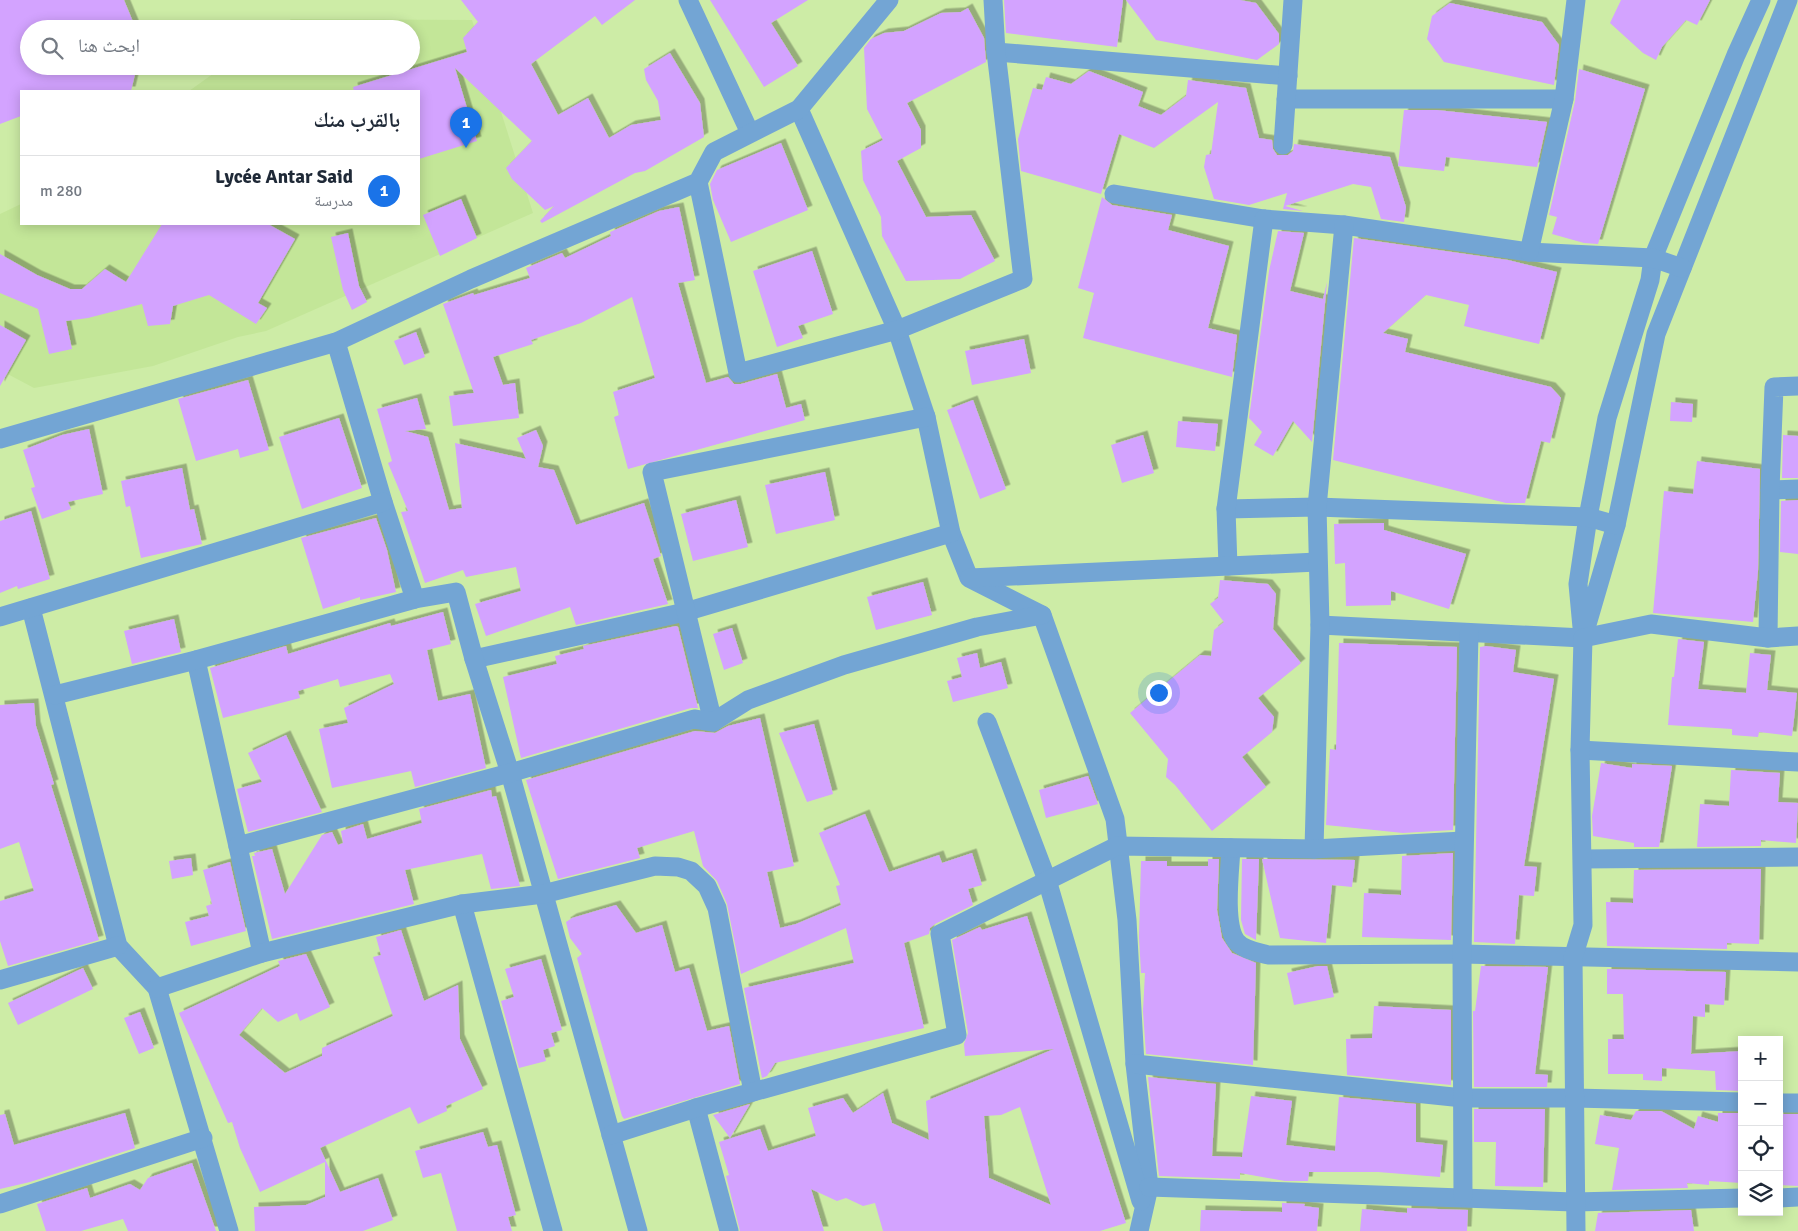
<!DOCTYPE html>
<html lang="ar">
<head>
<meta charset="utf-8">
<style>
	:root { --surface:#fff; --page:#f6f6f7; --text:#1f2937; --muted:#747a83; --line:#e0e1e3; --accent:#1a73e8 }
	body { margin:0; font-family:Signika,"Noto Naskh Arabic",sans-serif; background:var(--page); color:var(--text); direction:rtl }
	.controls { position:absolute; right:15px; bottom:15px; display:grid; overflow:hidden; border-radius:0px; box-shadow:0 2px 12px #0003 }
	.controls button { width:45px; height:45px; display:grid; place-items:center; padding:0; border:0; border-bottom:1px solid var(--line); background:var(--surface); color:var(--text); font:25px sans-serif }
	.you { position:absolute; left:1158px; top:692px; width:18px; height:18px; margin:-12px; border:4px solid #fff; border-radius:50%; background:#1a73e8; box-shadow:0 0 0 8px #1a73e833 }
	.badge { display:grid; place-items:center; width:32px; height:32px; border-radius:50%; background:var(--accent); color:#fff; font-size:16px; font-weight:700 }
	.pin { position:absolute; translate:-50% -41px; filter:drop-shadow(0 1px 2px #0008) }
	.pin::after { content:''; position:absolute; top:26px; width:18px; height:15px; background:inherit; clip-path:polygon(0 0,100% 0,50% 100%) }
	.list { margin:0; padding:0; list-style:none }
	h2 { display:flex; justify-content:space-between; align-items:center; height:65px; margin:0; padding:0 20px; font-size:21px }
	h2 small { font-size:16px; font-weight:400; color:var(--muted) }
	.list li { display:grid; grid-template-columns:32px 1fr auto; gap:15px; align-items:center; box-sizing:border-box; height:70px; padding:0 20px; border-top:1px solid var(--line) }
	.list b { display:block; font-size:19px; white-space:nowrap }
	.list p { margin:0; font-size:16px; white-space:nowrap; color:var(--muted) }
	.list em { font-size:16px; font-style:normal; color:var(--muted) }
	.icon { flex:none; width:28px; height:28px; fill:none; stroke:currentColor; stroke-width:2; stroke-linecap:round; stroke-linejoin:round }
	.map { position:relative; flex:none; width:1798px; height:1231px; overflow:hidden; direction:ltr }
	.search { position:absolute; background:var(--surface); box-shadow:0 2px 12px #0003; left:20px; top:20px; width:400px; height:55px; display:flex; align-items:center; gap:12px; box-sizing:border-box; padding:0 18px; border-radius:28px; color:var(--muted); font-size:19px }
	.panel { position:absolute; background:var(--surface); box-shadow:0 2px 12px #0003; left:20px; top:90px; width:400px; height:135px; border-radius:0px; direction:rtl }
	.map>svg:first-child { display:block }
	.built { fill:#c3e698 }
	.building { fill:#d3a3ff; fill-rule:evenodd; filter:url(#shadow) }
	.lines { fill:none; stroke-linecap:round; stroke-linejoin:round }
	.street { stroke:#73a5d4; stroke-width:19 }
</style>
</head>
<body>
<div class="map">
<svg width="1798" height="1231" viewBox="0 0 1798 1231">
	<defs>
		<filter id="shadow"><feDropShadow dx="4.5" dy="-4.5" stdDeviation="0" flood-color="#0004"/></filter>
	</defs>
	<rect width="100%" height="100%" fill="#cdeca6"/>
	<polygon class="built" points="291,19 472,20 533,213 266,331 238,337 153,366 34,388 0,370 0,214 21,204 21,224 419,224 419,91 189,91 224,66 411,66 411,29 276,29"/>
	<g class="building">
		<polygon points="0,0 124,0 136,29 29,29 29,66 137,66 131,91 21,91 21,116 0,124"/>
		<polygon points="461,0 635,0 602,25 595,16 531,64 558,115 588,98 609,138 631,125 661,120 658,101 646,80 644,69 670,53 700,103 704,137 645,171 635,173 542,223 540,221 554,206 545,210 512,179 506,168 532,141 455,68 477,141 419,159 419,91 354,91 353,87 467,52 463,38 478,22"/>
		<polygon points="710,0 808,0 771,23 798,66 764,87"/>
		<polygon points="1004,0 1123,0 1117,47 1006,33"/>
		<polygon points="1126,0 1240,0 1256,3 1279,34 1279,44 1257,60 1156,40"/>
		<polygon points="1621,0 1710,0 1697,25 1686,20 1662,47 1656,60 1643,53 1610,23"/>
		<polygon points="1450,3 1542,22 1559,45 1554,85 1444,62 1427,39 1432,16"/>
		<polygon points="968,8 984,38 986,62 907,103 921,130 921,148 897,161 926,217 971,215 995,261 960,279 906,281 882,236 881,217 863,180 861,151 883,140 867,109 864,48 871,39 884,33 904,31 941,13 961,12"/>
		<polygon points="1579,69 1645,89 1598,244 1584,243 1552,234 1557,217 1549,215 1575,101"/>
		<polygon points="1089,71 1143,92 1138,106 1161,115 1186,96 1188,80 1246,88 1259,138 1272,140 1273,149 1277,155 1288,155 1293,151 1294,144 1390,157 1406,207 1404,222 1381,219 1371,187 1353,184 1285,206 1303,211 1283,209 1287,193 1249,205 1214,199 1204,167 1206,155 1211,154 1218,102 1154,148 1119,134 1101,194 1021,171 1018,139 1033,88 1042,90 1046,77 1071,84"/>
		<polygon points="1404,110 1437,110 1547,122 1537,167 1446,157 1444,171 1398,166"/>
		<polygon points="781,143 808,210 731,242 713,200 710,184 717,170"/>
		<polygon points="1102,197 1112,205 1172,215 1168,230 1229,246 1208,328 1237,335 1232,377 1083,338 1094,293 1078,288"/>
		<polygon points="461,199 477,238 440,256 423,215"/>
		<polygon points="679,207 695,280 678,283 706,383 728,377 734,384 741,384 777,374 786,408 801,404 805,420 628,469 614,417 619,415 613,392 655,378 632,297 581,323 531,340 533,344 493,357 503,385 515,383 519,418 453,426 449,396 474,393 443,304 473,293 474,295 530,278 526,268 562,253 565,258 611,236 610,232 659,211"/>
		<polygon points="162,224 268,224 295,239 258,303 267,308 256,324 209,295 173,306 170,324 148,326 142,304 88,318 66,321 72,349 49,354 38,309 0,293 0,254 37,275 70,289 82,289 105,269 126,282"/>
		<polygon points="1278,231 1304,233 1290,291 1323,299 1327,282 1312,442 1293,421 1273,456 1254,445 1262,432 1249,418 1269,271"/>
		<polygon points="348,233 359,286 367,302 352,310 343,290 331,237"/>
		<polygon points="1354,238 1508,260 1557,272 1539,344 1464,326 1469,305 1426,295 1383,333 1408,339 1405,352 1551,387 1561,398 1550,443 1541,441 1525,503 1506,503 1333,460"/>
		<polygon points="812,251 833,314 798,326 803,338 777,347 753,271"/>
		<polygon points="0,325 26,340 0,386"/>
		<polygon points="416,332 425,357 404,365 394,341"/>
		<polygon points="1024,339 1031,373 972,385 965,351"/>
		<polygon points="248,380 269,450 240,458 238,449 196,461 178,399"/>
		<polygon points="417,398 426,429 405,431 428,437 449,510 462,508 455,443 526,459 517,438 536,430 543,446 538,467 554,470 576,525 644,503 661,556 653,559 668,604 576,625 570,607 486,636 475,604 521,591 516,567 466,577 463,570 425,583 401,512 408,511 388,463 392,461 377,409"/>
		<polygon points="973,400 1006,489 980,499 947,410"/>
		<polygon points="1671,402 1693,404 1692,422 1670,421"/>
		<polygon points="339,418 362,488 302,509 279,437"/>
		<polygon points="1178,421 1218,424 1215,451 1176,447"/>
		<polygon points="89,429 103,494 68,502 71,509 42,519 31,488 35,487 23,450 62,435"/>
		<polygon points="1143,435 1154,473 1122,483 1111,445"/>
		<polygon points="1783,435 1798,436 1798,478 1782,478"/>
		<polygon points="1697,461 1760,469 1758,571 1753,622 1653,613 1664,491 1693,494"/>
		<polygon points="182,468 190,510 194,509 202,544 141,558 130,506 126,507 121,481"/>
		<polygon points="825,472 835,520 776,534 765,485"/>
		<polygon points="736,500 748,547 693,561 681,514"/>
		<polygon points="1798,500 1798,554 1780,552 1781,501"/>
		<polygon points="31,511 50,579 18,589 17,586 0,593 0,521"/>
		<polygon points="376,518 387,550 396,592 360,600 360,597 323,609 301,538"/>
		<polygon points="1384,523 1384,530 1466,554 1449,609 1391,591 1391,605 1346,606 1345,563 1335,564 1334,524"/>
		<polygon points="1220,580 1268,584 1276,594 1273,629 1301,663 1258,698 1274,717 1272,732 1242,757 1266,787 1212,831 1175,785 1166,777 1168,759 1130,713 1200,655 1211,656 1214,630 1224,622 1210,604 1218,598"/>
		<polygon points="923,582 932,615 876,630 867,597"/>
		<polygon points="443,612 451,644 427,650 438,701 470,694 486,768 415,787 411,771 332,788 319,729 348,723 344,708 394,684 390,674 340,687 338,679 298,691 300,698 223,718 210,668 286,646 288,654 390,623 391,626"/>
		<polygon points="174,619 181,652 132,664 124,631"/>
		<polygon points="676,626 678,627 698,708 691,708 521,758 503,677 557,664 555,656 584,649 583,646"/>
		<polygon points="732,628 743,663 724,670 713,634"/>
		<polygon points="1678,639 1704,642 1698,689 1746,693 1750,653 1771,655 1767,690 1797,693 1792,736 1759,732 1758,737 1732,735 1732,729 1668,725 1672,677 1674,677"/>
		<polygon points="1339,643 1457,647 1453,830 1403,833 1326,825 1330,749 1336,750"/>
		<polygon points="1486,646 1516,650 1513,672 1554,679 1524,866 1537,867 1534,896 1519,895 1515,944 1474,942 1480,647"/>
		<polygon points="977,653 980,668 1001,662 1008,688 953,702 947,681 962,677 957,658"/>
		<polygon points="34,703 36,726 54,784 51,785 99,940 8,966 0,941 0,901 34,891 19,842 0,849 0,705"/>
		<polygon points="760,718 794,866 767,872 780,928 796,924 841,905 836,886 840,885 819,833 865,814 889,872 939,855 942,863 972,853 982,885 968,889 973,905 935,924 930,928 929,934 904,943 924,1028 775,1063 767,1076 762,1078 744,988 854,963 846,928 741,974 727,904 717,881 703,866 694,831 637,848 640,858 558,879 526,780 695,731 715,733 728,726"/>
		<polygon points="814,724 833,794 807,802 779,733"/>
		<polygon points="286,735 322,812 248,832 237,789 262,782 248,753"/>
		<polygon points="1601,763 1632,768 1632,764 1672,766 1659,847 1634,847 1634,843 1593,836 1592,816"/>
		<polygon points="1731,770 1780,773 1778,802 1798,803 1796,843 1761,840 1761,846 1697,847 1700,804 1729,806"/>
		<polygon points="1088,776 1098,804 1046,818 1039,790"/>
		<polygon points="491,790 492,797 496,796 520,886 491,889 482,854 405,870 414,904 272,939 252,856 255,856 254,853 272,849 285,894 322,835 332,832 338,845 343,843 341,831 363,824 367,839 422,823 419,809"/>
		<polygon points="1453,853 1451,940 1362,937 1364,893 1401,895 1402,856"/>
		<polygon points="191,858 193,875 172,879 169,861"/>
		<polygon points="1208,859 1219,859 1217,910 1222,938 1232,953 1256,963 1253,1065 1146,1054 1143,1011 1145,973 1141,973 1139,937 1141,861 1167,861 1167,866 1208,866"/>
		<polygon points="1242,859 1259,859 1256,940 1245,934 1241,920"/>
		<polygon points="1262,859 1355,860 1352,887 1332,885 1326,943 1280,938"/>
		<polygon points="230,862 246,931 191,946 185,922 209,916 206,906 212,904 203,870"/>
		<polygon points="1761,869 1759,944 1727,943 1727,949 1607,946 1606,902 1633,903 1634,870"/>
		<polygon points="616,905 636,933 662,925 675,972 689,968 707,1031 729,1026 740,1084 624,1119 622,1116 577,958 582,954 570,938 566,922 572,918"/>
		<path d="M1027 916 1126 1223 1100 1231H883L875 1203 863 1206 846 1198 837 1201 811 1189 824 1231H740L726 1176 729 1175 719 1142 760 1129 768 1151 816 1136 808 1108 843 1098 853 1113 883 1093 892 1123 929 1140 926 1101 1054 1049 965 1056 964 1044 968 1033 952 940 980 927 982 930ZM1020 1107 1051 1205 989 1178 984 1116 1001 1115Z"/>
		<polygon points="401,930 424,1001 458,985 460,1039 483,1089 446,1106 447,1111 418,1124 410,1107 320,1148 340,1192 378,1178 393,1220 363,1231 255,1231 254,1207 306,1205 325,1197 325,1162 260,1192 240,1148 232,1122 228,1123 179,1013 280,966 278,961 306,954 330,1007 300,1021 297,1013 278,1022 262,1008 239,1035 285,1073 322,1056 322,1048 393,1016 373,957 381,955 376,937"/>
		<polygon points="541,959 562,1030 551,1033 555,1046 543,1050 546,1061 519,1068 501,1001 514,997 505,969"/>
		<polygon points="1318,966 1327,966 1334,997 1294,1005 1287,973"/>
		<polygon points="1481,966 1548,967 1535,1074 1548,1075 1547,1087 1474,1087 1473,1011 1475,1011"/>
		<polygon points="83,968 93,989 18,1025 8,1003"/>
		<polygon points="1607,969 1726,972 1724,1005 1705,1004 1705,1017 1693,1016 1691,1054 1742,1051 1742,1091 1716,1090 1715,1071 1662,1068 1662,1081 1643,1080 1643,1074 1608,1074 1608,1039 1624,1039 1623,994 1607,994"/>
		<polygon points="1374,1006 1451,1010 1451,1085 1347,1075 1346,1039 1372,1038"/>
		<polygon points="140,1012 154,1048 139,1054 124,1018"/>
		<polygon points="1148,1077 1216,1084 1212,1156 1242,1157 1251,1096 1292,1101 1286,1145 1335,1151 1339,1097 1416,1104 1416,1142 1443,1145 1440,1177 1378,1172 1309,1172 1308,1181 1285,1181 1240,1173 1240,1179 1159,1176"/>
		<polygon points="750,1104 730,1138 713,1115"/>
		<polygon points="1474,1109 1545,1109 1543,1187 1495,1186 1496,1142 1474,1142"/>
		<polygon points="1636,1111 1661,1111 1694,1129 1698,1116 1718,1122 1718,1113 1742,1113 1742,1183 1709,1181 1709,1185 1687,1183 1688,1188 1612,1190 1619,1148 1595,1144 1600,1115 1631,1120"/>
		<polygon points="125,1113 135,1148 30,1182 0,1189 0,1115 5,1114 14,1145"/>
		<polygon points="1779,1114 1798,1114 1798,1186 1779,1185"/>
		<polygon points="483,1132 488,1147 497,1145 516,1215 508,1217 512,1231 457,1231 441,1173 423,1178 415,1151"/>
		<polygon points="192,1163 216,1231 128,1231 123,1219 81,1231 46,1231 37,1204 87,1188 90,1198 130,1184 140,1190 148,1178"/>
		<polygon points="1282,1203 1305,1204 1304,1206 1319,1208 1317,1231 1200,1231 1201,1210 1282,1212"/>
		<polygon points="1407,1208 1468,1210 1467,1231 1360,1231 1362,1209 1407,1213"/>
		<polygon points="1691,1210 1694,1231 1595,1231 1598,1213"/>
	</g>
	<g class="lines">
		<g class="street">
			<polyline points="688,0 750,133"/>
			<polyline points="1761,0 1736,55 1653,258 1650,280 1607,418 1588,517 1578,584 1583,638 1616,525 1656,334 1788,0"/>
			<polyline points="996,52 1288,76"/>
			<polyline points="1286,99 1564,99"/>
			<polyline points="799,109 897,330 926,417 951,533 969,578 1042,615 1115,819 1127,920 1135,1064 1149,1187 1139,1231"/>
			<polyline points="1283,145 1293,0"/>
			<polyline points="698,182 738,373 897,330 1023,279 996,52 993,0"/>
			<polyline points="1114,194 1264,219 1344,225 1529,252 1653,258 1682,268"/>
			<polyline points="1529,252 1564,99 1576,0"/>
			<polyline points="336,342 383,502 415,599"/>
			<polyline points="0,439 336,342 471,279 698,182 714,152 799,109 889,0"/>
			<polyline points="1770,490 1798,489"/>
			<polyline points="1226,509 1317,507 1588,517 1616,525"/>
			<polyline points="1228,566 1226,509 1264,219"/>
			<polyline points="970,578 1317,562"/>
			<polyline points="31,608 118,946 157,988 229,1231"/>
			<polyline points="0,617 383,502"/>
			<polyline points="1320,625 1583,638"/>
			<polyline points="1768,638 1770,490 1774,387 1798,386"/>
			<polyline points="474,659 685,612 951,533"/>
			<polyline points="196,660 262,953"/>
			<polyline points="55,695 196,660 415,599 456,592 474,659 510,773 638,1231"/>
			<polyline points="713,722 652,472 926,417"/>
			<polyline points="987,722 1047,880 1141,1201"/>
			<polyline points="1580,750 1798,762"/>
			<polyline points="238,846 510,773 694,719 713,722 748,700 844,665 977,627 1042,615"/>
			<path d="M1231 848C1230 870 1223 923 1236 941 1243 950 1258 952 1268 955L1462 954 1798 962"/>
			<polyline points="1314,849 1320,625 1317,507 1344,225"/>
			<polyline points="1583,859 1798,857"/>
			<polyline points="462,904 553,1231"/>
			<polyline points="0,980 118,946"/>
			<polyline points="157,988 262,953 462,904 543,894 655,866 678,867 691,871 707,886 717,908 753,1092"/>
			<polyline points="1135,1064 1463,1098 1574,1098 1742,1102"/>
			<polyline points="1779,1103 1798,1103"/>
			<polyline points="696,1108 729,1231"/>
			<polyline points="611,1135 696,1108 957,1035 940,934 1117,846 1314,849 1463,841"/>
			<polyline points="1149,1187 1574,1202 1742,1198"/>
			<polyline points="1463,1196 1462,954 1469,633"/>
			<polyline points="1779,1198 1798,1197"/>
			<polyline points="0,1204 203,1138"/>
			<polyline points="1576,1231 1573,958 1583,925 1580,750 1583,638 1651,624 1768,638 1798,636"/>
		</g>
	</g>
</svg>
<div class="controls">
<button>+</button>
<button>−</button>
<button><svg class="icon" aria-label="locate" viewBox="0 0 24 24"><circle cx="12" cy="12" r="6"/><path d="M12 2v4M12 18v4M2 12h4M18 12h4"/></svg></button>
<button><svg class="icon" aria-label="layers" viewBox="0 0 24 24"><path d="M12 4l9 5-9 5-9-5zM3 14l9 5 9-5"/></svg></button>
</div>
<div class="you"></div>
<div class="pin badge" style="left:466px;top:148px">1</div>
<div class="search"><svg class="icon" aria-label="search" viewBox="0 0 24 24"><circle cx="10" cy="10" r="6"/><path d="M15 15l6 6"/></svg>ابحث هنا</div>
<section class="panel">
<h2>بالقرب منك<small></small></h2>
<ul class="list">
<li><span class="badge">1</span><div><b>Lycée Antar Said</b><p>مدرسة</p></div><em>280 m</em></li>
</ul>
</section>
</div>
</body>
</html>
